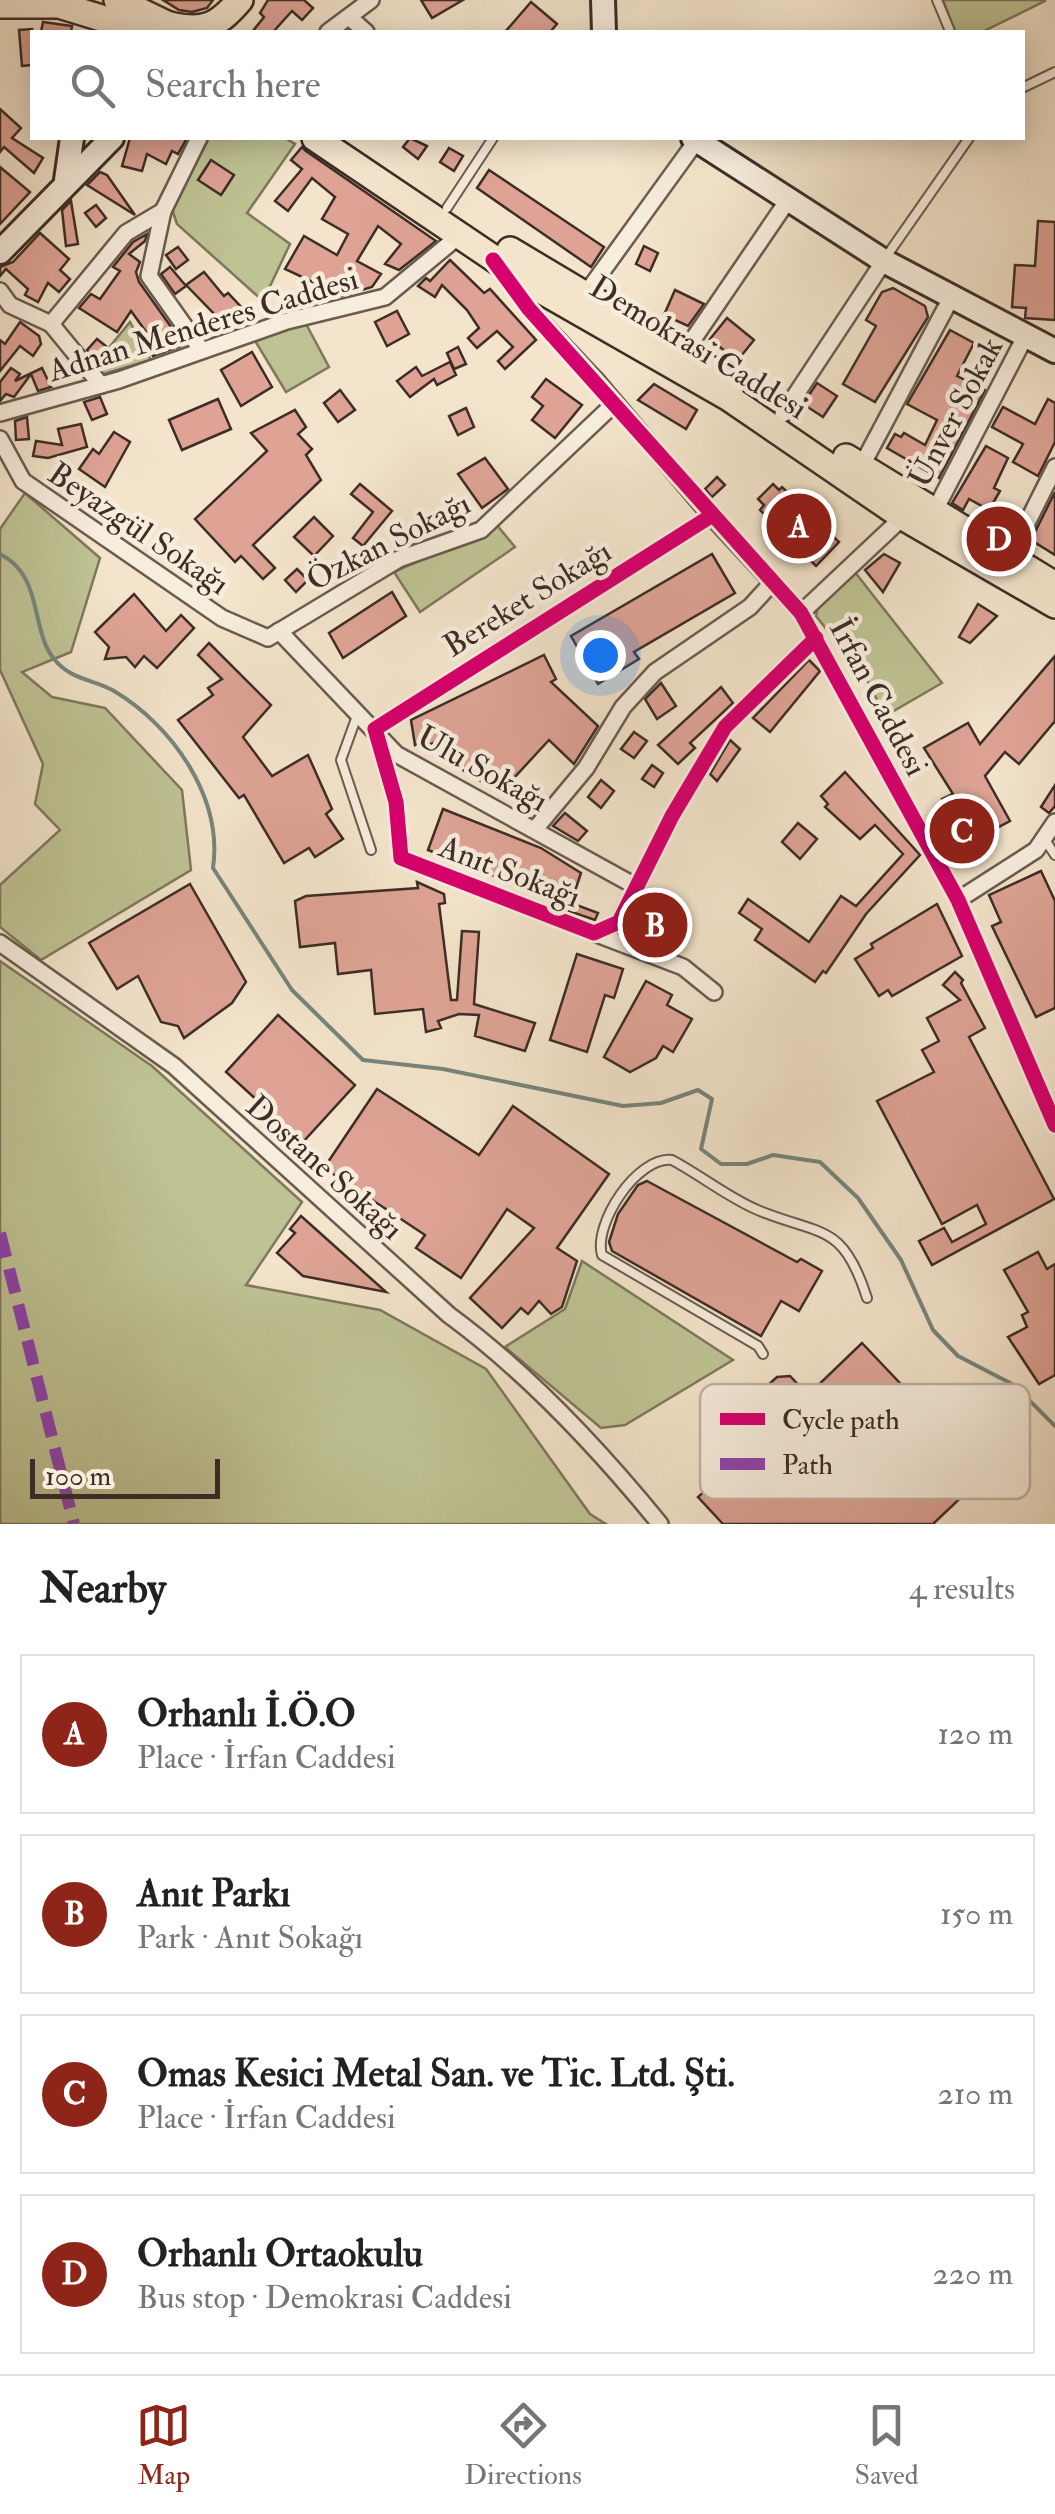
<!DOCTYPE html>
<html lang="en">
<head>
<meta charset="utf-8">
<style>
	:root { --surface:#fff; --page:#f6f6f6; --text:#222; --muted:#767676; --line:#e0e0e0; --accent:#8f2418 }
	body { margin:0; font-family:"IM FELL Double Pica",serif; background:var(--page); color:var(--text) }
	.scale { position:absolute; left:30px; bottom:25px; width:190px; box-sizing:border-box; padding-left:10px; border:5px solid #3d2d26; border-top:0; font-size:28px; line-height:35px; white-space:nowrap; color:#3d2d26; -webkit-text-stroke:8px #f7eddd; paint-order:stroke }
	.you { position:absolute; left:600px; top:655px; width:35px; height:35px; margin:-25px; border:8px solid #fff; border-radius:50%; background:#1a73e8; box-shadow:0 0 0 15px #1a73e833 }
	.badge { display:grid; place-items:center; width:65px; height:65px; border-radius:50%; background:var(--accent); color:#fff; font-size:32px; font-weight:700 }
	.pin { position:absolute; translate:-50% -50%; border:5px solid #fff; box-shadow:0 2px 10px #0006 }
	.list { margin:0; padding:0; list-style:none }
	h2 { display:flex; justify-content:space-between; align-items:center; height:130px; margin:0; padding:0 40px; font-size:42px }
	h2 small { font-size:32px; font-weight:400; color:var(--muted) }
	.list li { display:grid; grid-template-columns:65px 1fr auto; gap:30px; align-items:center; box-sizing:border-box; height:160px; margin:0 20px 20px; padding:0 20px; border:2px solid var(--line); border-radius:0px }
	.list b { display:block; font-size:38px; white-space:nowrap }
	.list p { margin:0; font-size:32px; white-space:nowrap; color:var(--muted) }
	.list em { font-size:32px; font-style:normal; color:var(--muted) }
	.icon { flex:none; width:55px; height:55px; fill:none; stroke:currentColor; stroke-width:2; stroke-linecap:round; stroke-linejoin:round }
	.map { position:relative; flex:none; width:1055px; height:1524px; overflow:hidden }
	.search { position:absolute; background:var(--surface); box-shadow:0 5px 25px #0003; left:30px; right:30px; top:30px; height:110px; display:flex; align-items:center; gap:25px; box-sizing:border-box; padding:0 35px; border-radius:0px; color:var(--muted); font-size:38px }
	.sheet { height:850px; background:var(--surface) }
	nav { display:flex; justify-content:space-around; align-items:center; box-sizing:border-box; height:140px; border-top:2px solid var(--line); background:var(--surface); font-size:28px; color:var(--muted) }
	nav a { display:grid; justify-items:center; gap:5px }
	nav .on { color:var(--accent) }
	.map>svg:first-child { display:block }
	.green { fill:#bfc394; stroke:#7e785d; stroke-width:2.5 }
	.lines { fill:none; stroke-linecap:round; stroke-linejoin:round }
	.stream { stroke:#76857b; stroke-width:4 }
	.building { fill:#dea395; stroke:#3d2d26; stroke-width:2.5 }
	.lane-casing { stroke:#6a5b4f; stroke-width:12 }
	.street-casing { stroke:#6a5b4f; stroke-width:20 }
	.secondary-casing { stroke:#3d2d26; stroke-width:28 }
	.primary-casing { stroke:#3d2d26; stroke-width:30 }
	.lane { stroke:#f7eddd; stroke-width:8 }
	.street { stroke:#f7eddd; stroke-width:15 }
	.secondary { stroke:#f7eddd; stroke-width:22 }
	.primary { stroke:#f3e4cb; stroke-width:25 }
	.quiet { stroke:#8e44ad; stroke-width:12; stroke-dasharray:25 12; stroke-linecap:butt }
	.cycleway-casing { stroke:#f7eddd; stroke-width:21 }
	.cycleway { stroke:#d6006c; stroke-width:15 }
	.labels { text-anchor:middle; stroke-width:9; stroke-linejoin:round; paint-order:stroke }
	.street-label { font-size:32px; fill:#3d2d26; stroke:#f7eddd }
	.key { fill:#f7eddd; stroke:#bfb3a6; stroke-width:2.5 }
	.key-label { font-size:28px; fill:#3d2d26 }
</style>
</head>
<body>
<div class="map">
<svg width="1055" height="1524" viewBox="0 0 1055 1524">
	<rect width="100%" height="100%" fill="#f3e4cb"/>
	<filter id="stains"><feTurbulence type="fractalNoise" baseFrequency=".002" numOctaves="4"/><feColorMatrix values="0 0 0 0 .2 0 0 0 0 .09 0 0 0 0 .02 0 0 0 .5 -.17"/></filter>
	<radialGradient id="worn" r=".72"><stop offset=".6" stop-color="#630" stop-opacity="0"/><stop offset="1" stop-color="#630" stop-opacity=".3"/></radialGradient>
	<g class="green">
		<polygon points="943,0 1045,0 1045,1 982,32 955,32"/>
		<polygon points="209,138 285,138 295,144 247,213 290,244 263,301 177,224 172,209"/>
		<polygon points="130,322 151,360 100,375 93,367"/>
		<polygon points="305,322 329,367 286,392 254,339"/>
		<polygon points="25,493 100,558 71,652 22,672 52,697 105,708 182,790 191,870 41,960 0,927 0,885 60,830 35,804 43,764 0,670 0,529"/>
		<polygon points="496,524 515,547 420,612 394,572"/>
		<polygon points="854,571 942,683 885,716 868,682 816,616 818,607"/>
		<polygon points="643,898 684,918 668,952 626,931"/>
		<polygon points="0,961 152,1066 302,1202 246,1285 380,1310 486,1369 590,1514 606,1524 0,1524"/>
		<polygon points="582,1261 733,1360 625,1425 601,1428 505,1347 565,1309"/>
	</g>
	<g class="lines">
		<path class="stream" d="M0 554C44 576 30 630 54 659 72 681 94 679 114 691 173 726 223 798 213 868L292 990 363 1060 443 1069 623 1106 661 1103 698 1090 712 1099 701 1149 721 1164H747L773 1155 820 1162 858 1198 901 1260 933 1330 958 1356 1014 1385 1055 1426"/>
	</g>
	<g class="building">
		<polygon points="163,0 213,0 207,8 192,12 179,10"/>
		<polygon points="268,0 304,0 313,8 302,20 292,11 273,32 252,32 264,17 260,13"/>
		<polygon points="421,0 463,0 432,18"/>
		<polygon points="531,2 557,24 550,32 505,32"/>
		<polygon points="43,22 72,26 71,32 41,32"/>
		<polygon points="32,29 32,65 22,66 19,30"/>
		<polygon points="0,109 21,128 12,138 43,158 34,173 4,147 0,152"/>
		<polygon points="130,138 187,138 178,154 172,151 166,164 147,154 142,171 122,166"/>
		<polygon points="410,138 427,146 418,159 403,147"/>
		<polygon points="302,147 306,151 436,241 399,270 385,264 401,244 378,226 357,261 381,274 372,287 342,296 285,269 304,236 337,255 348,234 322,219 335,197 312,178 288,211 275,201 302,169 291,160"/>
		<polygon points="449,148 463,156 454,171 440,162"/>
		<polygon points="211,160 234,175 221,195 198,180"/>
		<polygon points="0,167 30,192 0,224"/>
		<polygon points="489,170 604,247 591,267 477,188"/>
		<polygon points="100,172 107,175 135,215 87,185"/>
		<polygon points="71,201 78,244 66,246 62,210"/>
		<polygon points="96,205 106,218 96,227 85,213"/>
		<polygon points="1038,221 1055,222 1055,320 1025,318 1026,308 1012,307 1015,265 1035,266"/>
		<polygon points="40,233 69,259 60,270 70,279 59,292 48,283 38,302 25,295 28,289 6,269 0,276 0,267 13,262"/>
		<polygon points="147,234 145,241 129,254 140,262 136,272 139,282 184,345 153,356 143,335 147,333 131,311 117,332 79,308 91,294 100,299 120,271 113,267 133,242"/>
		<polygon points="644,246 658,253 650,271 636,264"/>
		<polygon points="178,247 188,260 176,269 166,255"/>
		<polygon points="450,260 484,293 490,289 536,340 505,369 498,361 513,347 497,331 477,348 468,338 479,328 467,310 442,285 435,297 418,286 426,278 430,281"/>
		<polygon points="170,267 186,286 175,294 161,274"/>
		<polygon points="204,272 224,296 228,293 244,310 226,326 186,285"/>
		<polygon points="893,288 925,306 928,317 875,402 843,384 876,326 866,320 882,292"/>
		<polygon points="675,290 704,304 688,326 664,315"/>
		<polygon points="397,311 409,334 387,346 375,322"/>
		<polygon points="727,318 754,340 737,361 710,339"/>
		<polygon points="20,322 39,336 41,344 33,356 20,346 0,371 0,340 5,344"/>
		<polygon points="950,330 974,343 957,376 985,390 939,478 887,448 895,434 901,437 904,433 925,445 937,420 907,404"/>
		<polygon points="97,339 107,347 95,361 87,350"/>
		<polygon points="458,347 466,364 454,369 447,353"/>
		<polygon points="252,352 272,387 241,406 221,370"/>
		<polygon points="450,362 456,375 437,385 434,379 410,397 397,381 416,367 422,376"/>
		<polygon points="11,368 20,374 15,381 42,368 51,387 38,391 31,374 14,397 6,394 0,401 0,382"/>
		<polygon points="546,379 582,405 555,438 532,420 543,406 532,397"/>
		<polygon points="817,383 837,396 823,417 803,404"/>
		<polygon points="654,384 697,410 686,429 638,400"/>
		<polygon points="340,390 355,410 338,422 324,403"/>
		<polygon points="100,397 107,414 92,420 84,402"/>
		<polygon points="218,399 231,429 182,450 169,420"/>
		<polygon points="1048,399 1055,403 1055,442 1038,476 1013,462 1023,444 992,427 1003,407 1035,424"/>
		<polygon points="466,408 474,427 458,435 449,416"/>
		<polygon points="295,410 306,427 298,434 312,449 306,455 321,480 253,545 275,568 263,579 241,556 235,562 195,519 267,451 251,433"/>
		<polygon points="27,417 29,439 16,440 15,421"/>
		<polygon points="81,424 87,447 48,458 33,456 36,441 62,445 58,429"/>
		<polygon points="114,432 130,442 105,487 79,469 93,449 99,454"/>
		<polygon points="986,446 1008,458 994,488 1000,491 989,510 969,499 963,510 952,503"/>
		<polygon points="485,458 508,489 482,508 458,474"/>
		<polygon points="717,477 725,485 712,497 705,489"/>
		<polygon points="360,484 392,511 363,546 353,538 373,512 351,494"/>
		<polygon points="773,484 779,490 782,487 839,542 816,566 760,510 764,505 758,499"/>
		<polygon points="1055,492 1055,555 1031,540"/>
		<polygon points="314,517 333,536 314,556 294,537"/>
		<polygon points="712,554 735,593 634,652 639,659 598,684 571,636"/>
		<polygon points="884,554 900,563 883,592 865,570"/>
		<polygon points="297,569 308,580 296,592 285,580"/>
		<polygon points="392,592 406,616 343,658 329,633"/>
		<polygon points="134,594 166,631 181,615 194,628 157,668 144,656 135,667 126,657 105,659 109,647 95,632"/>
		<polygon points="978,604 997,616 970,643 959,637"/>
		<polygon points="209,643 271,705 243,737 272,776 308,755 332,809 326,814 343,839 315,857 309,848 284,863 244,795 239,798 178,720 213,695 208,688 222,679 198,655"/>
		<polygon points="544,655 556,679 551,682 598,726 574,764 549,740 501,792 485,778 481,781 463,770 435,742 423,748 420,742 415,745 411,720"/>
		<polygon points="1055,656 1055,721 1019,764 1005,752 985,776 1010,821 978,838 981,842 960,851 945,824 952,819 942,799 953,794 924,748 968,723 980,744"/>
		<polygon points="809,660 820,671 770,732 753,718"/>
		<polygon points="661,683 676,706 657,719 645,699"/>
		<polygon points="721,687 733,703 690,743 695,748 678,764 658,745"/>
		<polygon points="634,732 647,741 634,758 621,749"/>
		<polygon points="730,740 740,749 717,781 710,774"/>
		<polygon points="652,765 663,773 654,787 642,779"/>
		<polygon points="845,772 920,855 866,914 826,973 823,971 815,982 755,940 762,929 739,913 748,899 809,942 841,896 856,906 903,854 875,825 860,839 825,807 828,804 821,796"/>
		<polygon points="601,780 614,791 601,808 588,797"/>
		<polygon points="1055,785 1055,806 1049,813 1041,807"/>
		<polygon points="443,809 541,848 581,873 571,903 598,913 595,920 566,910 568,905 512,875 509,882 428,850"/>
		<polygon points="565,813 587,831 578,841 553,826"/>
		<polygon points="798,823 817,839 800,859 782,842"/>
		<polygon points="1041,871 1055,901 1055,1008 1036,1017 992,926 1001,922 989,895"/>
		<polygon points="417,882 444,894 445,903 439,904 451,1000 457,1000 462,931 479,932 474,1004 535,1023 525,1051 475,1036 479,1015 459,1014 438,1021 441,1028 426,1032 423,1009 375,1014 371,970 338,974 335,943 300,947 295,901 306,896 418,888"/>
		<polygon points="190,884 246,982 232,1003 184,1038 178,1026 161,1022 138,976 117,989 89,943"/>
		<polygon points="937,904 962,956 892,996 888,990 879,996 855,959 873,948 871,944"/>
		<polygon points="577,954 623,969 614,998 605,995 587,1052 550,1040"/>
		<polygon points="955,972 963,980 961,983 985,1028 969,1037 1054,1199 932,1265 919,1241 944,1228 952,1242 986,1224 977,1205 942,1224 877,1101 934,1072 922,1050 939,1041 927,1018 960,1000 943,985"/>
		<polygon points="646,981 672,995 667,1005 692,1019 673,1052 663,1046 656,1058 630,1072 604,1057"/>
		<polygon points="278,1015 355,1085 303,1142 226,1072"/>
		<polygon points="377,1089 479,1155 513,1106 609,1174 557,1248 577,1261 562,1307 551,1314 539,1301 528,1314 521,1308 502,1328 470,1298 534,1228 507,1209 461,1278 416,1248 425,1235 324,1168"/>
		<polygon points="647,1181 797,1262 801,1259 822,1271 799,1311 781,1301 761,1336 612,1251 609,1242 618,1214 638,1185"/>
		<polygon points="301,1216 386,1292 303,1276 277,1253 295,1233 290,1229"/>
		<polygon points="1038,1252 1047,1269 1055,1264 1055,1375 1039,1384 1008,1337 1027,1327 1022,1315 1028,1312 1004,1270"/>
		<polygon points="862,1343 986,1474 933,1524 723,1524 698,1497 754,1446 730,1419 777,1377 790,1376 808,1395"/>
	</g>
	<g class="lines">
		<defs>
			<g id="lane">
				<polyline points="937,0 950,31"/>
				<polyline points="1022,88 1055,72"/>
				<polyline points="447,208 493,138"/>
				<polyline points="886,257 969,138"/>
				<polyline points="358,713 341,760 371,850"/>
				<polyline points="1044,838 1055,855"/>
				<path d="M763 1354 758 1346 602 1255C593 1224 637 1156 672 1160 702 1176 730 1199 760 1211 822 1236 843 1223 867 1298"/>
			</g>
			<g id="street">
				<polyline points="349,17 366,32"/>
				<polyline points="328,32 371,0"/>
				<polyline points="163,211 149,276 200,348"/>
				<polyline points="502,272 529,309 596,380 711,516 801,613 958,900 1055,1125"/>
				<polyline points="0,291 10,305 51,324 101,385"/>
				<polyline points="585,295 697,140"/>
				<polyline points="51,324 126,233 163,211 199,138"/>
				<polyline points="692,357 694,338 788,200"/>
				<polyline points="0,413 119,380 287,321 385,297 460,235"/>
				<polyline points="783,414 884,261"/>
				<polyline points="0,439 23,481 222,618 268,638 399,559 481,530 615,403"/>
				<polyline points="861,467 951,298"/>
				<polyline points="933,514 1026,335"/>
				<polyline points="711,516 375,729 396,802 401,858 594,933 619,922 672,816 725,727 816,638"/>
				<polyline points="1009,559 1055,467"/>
				<polyline points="801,613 903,517"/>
				<polyline points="279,631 396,754 637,887"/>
				<polyline points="536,828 586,768 623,707 655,672 750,607 771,584"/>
				<polyline points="958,900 1036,850 1055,822"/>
				<polyline points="594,933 683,967 714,992"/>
				<path d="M0 943 174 1066 449 1315C528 1373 598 1448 660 1524"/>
			</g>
			<g id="secondary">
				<polyline points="603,0 604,32"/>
				<polyline points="693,138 884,261 1055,351"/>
				<polyline points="66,180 72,138"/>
				<polyline points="0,252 112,138"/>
			</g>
			<g id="primary">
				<polyline points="117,0 183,32"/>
				<polyline points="0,5 59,5 147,32"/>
				<path d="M170 25C204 33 218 26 240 0"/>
				<polyline points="315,138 542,291 729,398 903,517 1055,605"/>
				<polyline points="510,250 733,383"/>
				<polyline points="846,457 1055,585"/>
			</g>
		</defs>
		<use href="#lane" class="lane-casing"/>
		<use href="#street" class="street-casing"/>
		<use href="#secondary" class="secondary-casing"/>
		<use href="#primary" class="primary-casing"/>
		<use href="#lane" class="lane"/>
		<use href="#street" class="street"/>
		<use href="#secondary" class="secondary"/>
		<use href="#primary" class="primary"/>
		<polyline class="quiet" points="0,1233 74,1524"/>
		<defs>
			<g id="cycleway">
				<polyline points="493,260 529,309 801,613 958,900 1055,1125"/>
				<polyline points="711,516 375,729 396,802 401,858 594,933 619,922 672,816 725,727 816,638"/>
			</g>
		</defs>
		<use href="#cycleway" class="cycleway-casing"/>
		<use href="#cycleway" class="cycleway"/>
	</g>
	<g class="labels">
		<g class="street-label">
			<text transform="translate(203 324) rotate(-17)" y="11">Adnan Menderes Caddesi</text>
			<text transform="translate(699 347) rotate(31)" y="11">Demokrasi Caddesi</text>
			<text transform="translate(955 412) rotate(-62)" y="11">Ünver Sokak</text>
			<text transform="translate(139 528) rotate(34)" y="11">Beyazgül Sokağı</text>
			<text transform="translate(388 541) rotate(-27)" y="11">Özkan Sokağı</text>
			<text transform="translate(527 598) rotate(-32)" y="11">Bereket Sokağı</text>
			<text transform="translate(879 697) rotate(62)" y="11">İrfan Caddesi</text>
			<text transform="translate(483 768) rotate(29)" y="11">Ulu Sokağı</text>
			<text transform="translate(510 871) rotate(21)" y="11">Anıt Sokağı</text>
			<text transform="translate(325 1167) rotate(42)" y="11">Dostane Sokağı</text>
		</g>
	</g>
	<rect x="700" y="1384" width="330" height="115" rx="15" class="key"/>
	<rect x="720" y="1413" width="45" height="12" fill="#d6006c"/>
	<rect x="720" y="1458" width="45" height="12" fill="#8e44ad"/>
	<g class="key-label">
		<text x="782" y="1429">Cycle path</text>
		<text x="782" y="1474">Path</text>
	</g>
	<rect width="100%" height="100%" filter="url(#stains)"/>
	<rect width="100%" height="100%" fill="url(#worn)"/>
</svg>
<div class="scale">100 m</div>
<div class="you"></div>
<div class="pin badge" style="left:799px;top:526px">A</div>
<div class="pin badge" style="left:655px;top:925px">B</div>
<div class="pin badge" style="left:962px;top:831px">C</div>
<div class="pin badge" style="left:999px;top:539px">D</div>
<div class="search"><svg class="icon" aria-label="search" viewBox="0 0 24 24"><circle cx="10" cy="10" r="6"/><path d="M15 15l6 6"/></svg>Search here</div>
</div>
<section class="sheet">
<h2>Nearby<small>4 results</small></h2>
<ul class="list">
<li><span class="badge">A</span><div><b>Orhanlı İ.Ö.O</b><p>Place · İrfan Caddesi</p></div><em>120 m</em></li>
<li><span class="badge">B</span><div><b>Anıt Parkı</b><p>Park · Anıt Sokağı</p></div><em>150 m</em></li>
<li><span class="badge">C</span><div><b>Omas Kesici Metal San. ve Tic. Ltd. Şti.</b><p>Place · İrfan Caddesi</p></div><em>210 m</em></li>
<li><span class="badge">D</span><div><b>Orhanlı Ortaokulu</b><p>Bus stop · Demokrasi Caddesi</p></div><em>220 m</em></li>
</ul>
</section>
<nav>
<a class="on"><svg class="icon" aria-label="map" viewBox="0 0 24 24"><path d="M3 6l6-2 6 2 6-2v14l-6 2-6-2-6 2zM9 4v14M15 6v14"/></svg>Map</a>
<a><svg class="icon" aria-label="directions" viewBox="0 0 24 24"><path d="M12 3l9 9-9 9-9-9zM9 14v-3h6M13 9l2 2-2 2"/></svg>Directions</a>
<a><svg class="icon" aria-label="saved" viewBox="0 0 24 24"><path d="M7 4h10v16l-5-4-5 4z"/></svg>Saved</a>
</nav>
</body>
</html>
